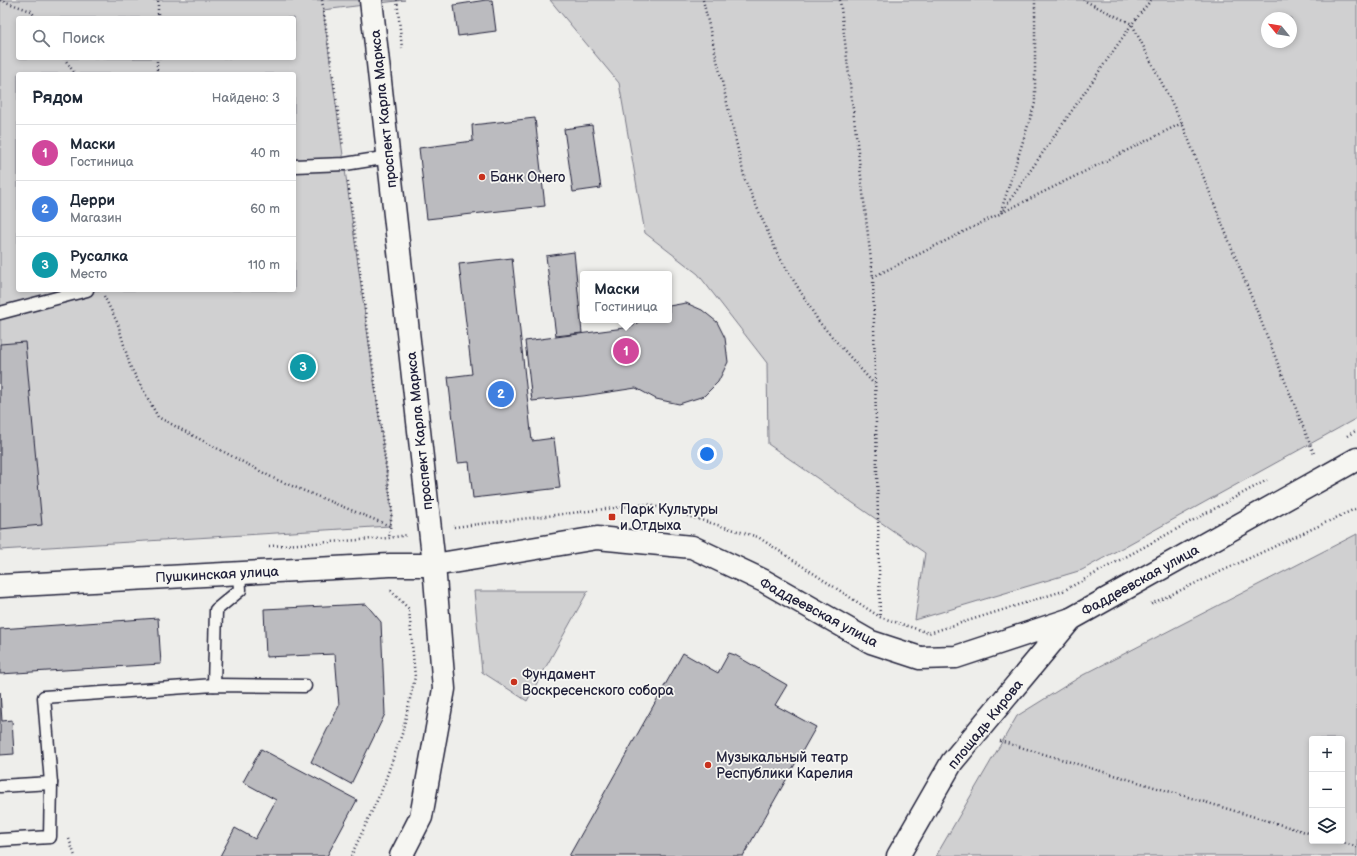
<!DOCTYPE html>
<html lang="ru">
<head>
<meta charset="utf-8">
<style>
	:root { --surface:#fff; --page:#f6f6f7; --text:#1f2937; --muted:#747a83; --line:#e0e1e3; --accent:#2563eb }
	body { margin:0; font-family:"Balsamiq Sans",sans-serif; background:var(--page); color:var(--text) }
	.controls { position:absolute; right:12px; bottom:12px; display:grid; overflow:hidden; border-radius:4px; box-shadow:0 2px 6px #0003 }
	.controls button { width:36px; height:36px; display:grid; place-items:center; padding:0; border:0; border-bottom:1px solid var(--line); background:var(--surface); color:var(--text); font:20px sans-serif }
	.compass { position:absolute; left:1261px; top:12px; width:36px; height:36px; border-radius:50%; background:var(--surface); box-shadow:0 2px 6px #0003; rotate:300deg }
	.you { position:absolute; left:707px; top:454px; width:14px; height:14px; margin:-10px; border:3px solid #fff; border-radius:50%; background:#1a73e8; box-shadow:0 0 0 6px #1a73e833 }
	.badge { display:grid; place-items:center; width:26px; height:26px; border-radius:50%; background:var(--accent); color:#fff; font-size:13px; font-weight:700 }
	.pin { position:absolute; translate:-50% -50%; border:2px solid #fff; box-shadow:0 1px 4px #0006 }
	.popup { position:absolute; left:580px; top:271px; width:92px; height:52px; box-sizing:border-box; display:grid; place-content:center; border-radius:4px; background:var(--surface); filter:drop-shadow(0 1px 3px #0005); font-size:13px; white-space:nowrap; color:var(--muted) }
	.popup b { font-size:15px; color:var(--text) }
	.popup::after { content:''; position:absolute; left:50%; top:100%; margin-left:-8px; border:8px solid transparent; border-top-color:var(--surface) }
	.list { margin:0; padding:0; list-style:none }
	h2 { display:flex; justify-content:space-between; align-items:center; height:52px; margin:0; padding:0 16px; font-size:17px }
	h2 small { font-size:13px; font-weight:400; color:var(--muted) }
	.list li { display:grid; grid-template-columns:26px 1fr auto; gap:12px; align-items:center; box-sizing:border-box; height:56px; padding:0 16px; border-top:1px solid var(--line) }
	.list b { display:block; font-size:15px; white-space:nowrap }
	.list p { margin:0; font-size:13px; white-space:nowrap; color:var(--muted) }
	.list em { font-size:13px; font-style:normal; color:var(--muted) }
	.icon { flex:none; width:22px; height:22px; fill:none; stroke:currentColor; stroke-width:2; stroke-linecap:round; stroke-linejoin:round }
	.map { position:relative; flex:none; width:1357px; height:856px; overflow:hidden }
	.search { position:absolute; background:var(--surface); box-shadow:0 2px 6px #0003; left:16px; top:16px; width:280px; height:44px; display:flex; align-items:center; gap:10px; box-sizing:border-box; padding:0 14px; border-radius:4px; color:var(--muted); font-size:15px }
	.panel { position:absolute; background:var(--surface); box-shadow:0 2px 6px #0003; left:16px; top:72px; width:280px; height:220px; border-radius:4px }
	.map>svg:first-child { display:block }
	.green { fill:#d0d0d1; stroke:#797986; fill-rule:evenodd }
	.building { fill:#bbbbbf; stroke:#22223b }
	.lines { fill:none; stroke-linecap:round; stroke-linejoin:round }
	.lane-casing { stroke:#22223b; stroke-width:15 }
	.street-casing { stroke:#22223b; stroke-width:25 }
	.secondary-casing { stroke:#22223b; stroke-width:25 }
	.path { stroke:#22223b; stroke-width:2.5; stroke-dasharray:1 3; stroke-linecap:butt }
	.lane { stroke:#f6f6f2; stroke-width:12 }
	.street { stroke:#f6f6f2; stroke-width:22 }
	.secondary { stroke:#f6f6f2; stroke-width:22 }
	.poi-dot { fill:#c8321e; stroke:#f6f6f2; stroke-width:1.5 }
	.labels { text-anchor:middle; stroke-width:3.5; stroke-linejoin:round; paint-order:stroke }
	.street-label { font-size:14px; fill:#22223b; stroke:#f6f6f2 }
	.poi-label { font-size:14px; fill:#22223b; stroke:#f6f6f2; text-anchor:start }
</style>
</head>
<body>
<div class="map">
<svg width="1357" height="856" viewBox="0 0 1357 856">
	<rect width="100%" height="100%" fill="#eeeeeb"/>
	<filter id="ink" filterUnits="userSpaceOnUse"><feTurbulence type="fractalNoise" baseFrequency=".025" numOctaves="2"/><feDisplacementMap in="SourceGraphic" scale="8" xChannelSelector="R" yChannelSelector="G"/><feConvolveMatrix kernelMatrix="1 2 1 2 8 2 1 2 1" color-interpolation-filters="sRGB"/></filter>
	<g filter="url(#ink)">
		<g class="green">
			<path d="M0 0H405L323 10 392 511 390 526 0 550ZM18 18H294V58H18ZM18 74H294V290H18Z"/>
			<path d="M550 0H1357V418L1082 570 915 620 925 553 768 444 767 363 698 274 645 233 619 83ZM1267 18H1291V42H1267Z"/>
			<path d="M1357 534V856H936L1017 716 1083 675ZM1312 739H1342V841H1312Z"/>
			<polygon points="474,591 588,591 527,701 482,672"/>
		</g>
		<g class="building">
			<polygon points="486,0 492,0 496,31 458,36 454,5"/>
			<polygon points="535,118 545,206 427,219 419,148 473,141 472,125"/>
			<polygon points="592,125 601,188 573,192 564,129"/>
			<polygon points="574,252 582,333 556,336 546,256"/>
			<polygon points="512,258 532,441 554,438 560,488 473,498 469,462 458,463 448,377 472,374 459,264"/>
			<polygon points="686,303 702,310 717,322 725,338 728,362 718,382 704,396 679,404 656,399 636,388 583,396 532,401 525,341 632,327 641,320 669,320 669,306"/>
			<polygon points="25,342 42,525 0,529 0,344"/>
			<polygon points="366,604 381,622 385,714 351,784 311,762 339,706 335,654 266,657 264,609"/>
			<polygon points="158,618 161,664 0,674 0,629"/>
			<polygon points="683,653 718,673 729,653 735,655 787,685 775,705 816,727 743,856 569,856"/>
			<polygon points="0,692 2,721 12,720 14,754 0,755"/>
			<polygon points="261,749 357,800 327,856 220,856 235,828 255,839 276,800 243,782"/>
		</g>
		<g class="lines">
			<defs>
				<g id="lane">
					<polyline points="294,166 345,164 389,157"/>
					<polyline points="0,313 87,290"/>
					<polyline points="214,685 216,610 240,590 239,573"/>
					<polyline points="0,786 51,783"/>
					<polyline points="0,840 50,837 51,783 44,697 214,685 305,686"/>
				</g>
				<g id="street">
					<polyline points="371,0 434,565"/>
					<polyline points="898,856 952,762 1071,619"/>
				</g>
				<g id="secondary">
					<polyline points="0,586 390,565 434,565 597,538 692,547 764,581 871,642 920,658 956,657 1071,619 1357,459"/>
					<polyline points="401,856 421,817 444,689 434,565"/>
				</g>
			</defs>
			<use href="#lane" class="lane-casing"/>
			<use href="#street" class="street-casing"/>
			<use href="#secondary" class="secondary-casing"/>
			<g class="path">
				<polyline points="0,0 31,11 36,18"/>
				<polyline points="322,0 343,146"/>
				<polyline points="397,0 402,48"/>
				<polyline points="703,0 745,180 777,253 819,322 874,384"/>
				<polyline points="840,0 873,277 880,617"/>
				<polyline points="1151,0 1132,24 1182,123 1314,454"/>
				<polyline points="158,18 158,0"/>
				<polyline points="64,58 75,74"/>
				<polyline points="157,74 157,58"/>
				<polyline points="348,182 392,511 389,538"/>
				<polyline points="1001,211 1035,103 1035,0"/>
				<polyline points="1001,213 1132,24 1083,0"/>
				<polyline points="873,277 1182,123"/>
				<polyline points="104,296 118,324 130,366 158,417 275,479 390,526"/>
				<polyline points="1347,436 1357,430"/>
				<polyline points="454,527 647,504 758,537 880,617 929,633 1063,591 1267,480"/>
				<polyline points="269,546 389,538 407,535"/>
				<polyline points="1151,604 1357,508"/>
				<polyline points="1000,741 1312,834"/>
				<polyline points="69,839 75,856"/>
				<polyline points="1337,841 1357,847"/>
				<polyline points="351,856 381,792 402,734 415,677 409,609 391,591 389,591"/>
			</g>
			<use href="#lane" class="lane"/>
			<use href="#street" class="street"/>
			<use href="#secondary" class="secondary"/>
		</g>
	</g>
	<g class="poi-dot">
		<circle cx="482" cy="177" r="4"/>
		<rect x="608" y="513" width="8" height="8" rx="2"/>
		<circle cx="514" cy="682" r="4"/>
		<circle cx="708" cy="765" r="4"/>
	</g>
	<g class="labels">
		<g class="street-label">
			<text transform="translate(383 109) rotate(-96)" y="5">проспект Карла Маркса</text>
			<text transform="translate(419 431) rotate(-96)" y="5">проспект Карла Маркса</text>
			<text transform="translate(217 574) rotate(-3)" y="5">Пушкинская улица</text>
			<text transform="translate(1140 580) rotate(-29)" y="5">Фаддеевская улица</text>
			<text transform="translate(819 612) rotate(28)" y="5">Фаддеевская улица</text>
			<text transform="translate(985 724) rotate(-51)" y="5">площадь Кирова</text>
		</g>
		<g class="poi-label">
			<text x="490" y="182">Банк Онего</text>
			<text x="620" y="514">Парк Культуры<tspan x="620" dy="16">и Отдыха</tspan></text>
			<text x="522" y="679">Фундамент<tspan x="522" dy="16">Воскресенского собора</tspan></text>
			<text x="716" y="762">Музыкальный театр<tspan x="716" dy="16">Республики Карелия</tspan></text>
		</g>
	</g>
</svg>
<div class="controls">
<button>+</button>
<button>−</button>
<button><svg class="icon" aria-label="layers" viewBox="0 0 24 24"><path d="M12 4l9 5-9 5-9-5zM3 14l9 5 9-5"/></svg></button>
</div>
<svg class="compass" viewBox="-18 -18 36 36"><path d="M0-13l5 13h-10z" fill="#e53935"/><path d="M0 13l5-13h-10z" fill="#747a83"/></svg>
<div class="you"></div>
<div class="pin badge" style="left:626px;top:351px;background:#d1479c">1</div>
<div class="popup"><b>Маски</b>Гостиница</div>
<div class="pin badge" style="left:501px;top:394px;background:#3f7fe0">2</div>
<div class="pin badge" style="left:303px;top:367px;background:#0f9aa8">3</div>
<div class="search"><svg class="icon" aria-label="search" viewBox="0 0 24 24"><circle cx="10" cy="10" r="6"/><path d="M15 15l6 6"/></svg>Поиск</div>
<section class="panel">
<h2>Рядом<small>Найдено: 3</small></h2>
<ul class="list">
<li><span class="badge" style="background:#d1479c">1</span><div><b>Маски</b><p>Гостиница</p></div><em>40 m</em></li>
<li><span class="badge" style="background:#3f7fe0">2</span><div><b>Дерри</b><p>Магазин</p></div><em>60 m</em></li>
<li><span class="badge" style="background:#0f9aa8">3</span><div><b>Русалка</b><p>Место</p></div><em>110 m</em></li>
</ul>
</section>
</div>
</body>
</html>
